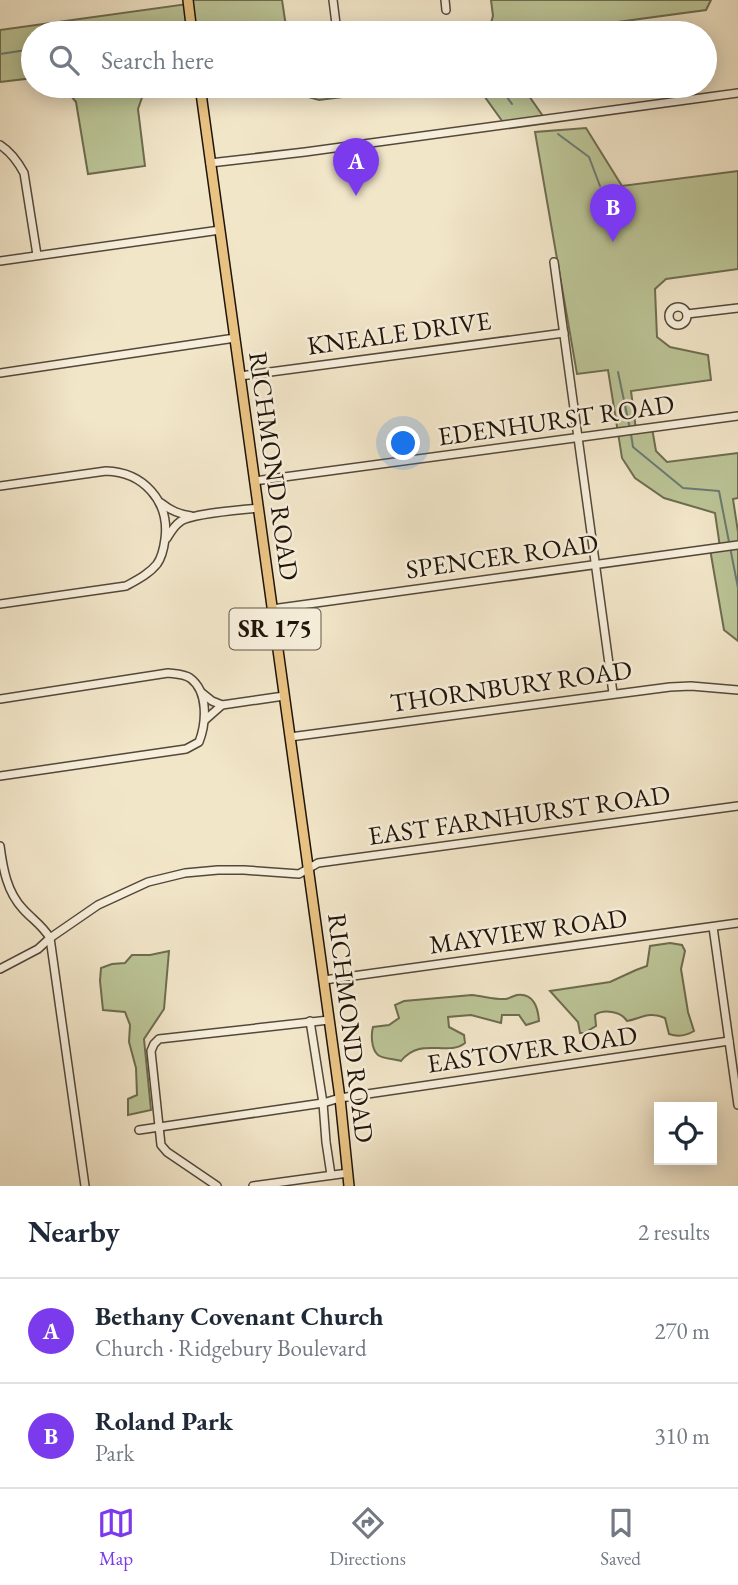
<!DOCTYPE html>
<html lang="en">
<head>
<meta charset="utf-8">
<style>
	:root { --surface:#fff; --page:#f6f6f7; --text:#1f2937; --muted:#747a83; --line:#e0e1e3; --accent:#7c3aed }
	body { margin:0; font-family:"EB Garamond",serif; background:var(--page); color:var(--text) }
	.controls { position:absolute; right:21px; bottom:21px; display:grid; overflow:hidden; border-radius:0px; box-shadow:0 4px 18px #0003 }
	.controls button { width:63px; height:63px; display:grid; place-items:center; padding:0; border:0; border-bottom:2px solid var(--line); background:var(--surface); color:var(--text); font:35px sans-serif }
	.you { position:absolute; left:404px; top:444px; width:24px; height:24px; margin:-18px; border:5px solid #fff; border-radius:50%; background:#1a73e8; box-shadow:0 0 0 10px #1a73e833 }
	.badge { display:grid; place-items:center; width:46px; height:46px; border-radius:50%; background:var(--accent); color:#fff; font-size:23px; font-weight:700 }
	.pin { position:absolute; translate:-50% -58px; filter:drop-shadow(0 2px 4px #0008) }
	.pin::after { content:''; position:absolute; top:37px; width:24px; height:21px; background:inherit; clip-path:polygon(0 0,100% 0,50% 100%) }
	.list { margin:0; padding:0; list-style:none }
	h2 { display:flex; justify-content:space-between; align-items:center; height:91px; margin:0; padding:0 28px; font-size:30px }
	h2 small { font-size:23px; font-weight:400; color:var(--muted) }
	.list li { display:grid; grid-template-columns:46px 1fr auto; gap:21px; align-items:center; box-sizing:border-box; height:105px; padding:0 28px; border-top:2px solid var(--line) }
	.list b { display:block; font-size:26px; white-space:nowrap }
	.list p { margin:0; font-size:23px; white-space:nowrap; color:var(--muted) }
	.list em { font-size:23px; font-style:normal; color:var(--muted) }
	.icon { flex:none; width:38px; height:38px; fill:none; stroke:currentColor; stroke-width:2; stroke-linecap:round; stroke-linejoin:round }
	.map { position:relative; flex:none; width:738px; height:1186px; overflow:hidden }
	.search { position:absolute; background:var(--surface); box-shadow:0 4px 18px #0003; left:21px; right:21px; top:21px; height:77px; display:flex; align-items:center; gap:18px; box-sizing:border-box; padding:0 24px; border-radius:38px; color:var(--muted); font-size:26px }
	.sheet { height:301px; background:var(--surface) }
	nav { display:flex; justify-content:space-around; align-items:center; box-sizing:border-box; height:98px; border-top:2px solid var(--line); background:var(--surface); font-size:19px; color:var(--muted) }
	nav a { display:grid; justify-items:center; gap:4px }
	nav .on { color:var(--accent) }
	.map>svg:first-child { display:block }
	.green { fill:#bbc496; stroke:#6d6c50; stroke-width:2 }
	.lines { fill:none; stroke-linecap:round; stroke-linejoin:round }
	.stream { stroke:#6a7a74; stroke-width:2 }
	.minor-casing { stroke:#54483a; stroke-width:10 }
	.major-casing { stroke:#1f140a; stroke-width:12 }
	.minor { stroke:#f7efdc; stroke-width:7 }
	.major { stroke:#e9c384; stroke-width:9 }
	.labels { text-anchor:middle; stroke-width:5; stroke-linejoin:round; paint-order:stroke }
	.shield { fill:#f7efdc; stroke:#605649; stroke-width:2 }
	.shield-label { font-size:24px; font-weight:bold; fill:#1f140a }
	.street-label { font-size:26px; fill:#1f140a; stroke:#f7efdc }
</style>
</head>
<body>
<div class="map">
<svg width="738" height="1186" viewBox="0 0 738 1186">
	<rect width="100%" height="100%" fill="#f2e6c9"/>
	<filter id="stains"><feTurbulence type="fractalNoise" baseFrequency=".00286" numOctaves="4"/><feColorMatrix values="0 0 0 0 .2 0 0 0 0 .09 0 0 0 0 .02 0 0 0 .5 -.17"/></filter>
	<radialGradient id="worn" r=".72"><stop offset=".6" stop-color="#630" stop-opacity="0"/><stop offset="1" stop-color="#630" stop-opacity=".3"/></radialGradient>
	<g class="green">
		<polygon points="188,0 282,0 287,33 33,33 33,78 0,82 0,30 188,4"/>
		<polygon points="491,0 711,0 706,10 536,33 488,33 493,16"/>
		<polygon points="63,86 146,86 138,109 145,166 88,174 76,102"/>
		<polygon points="253,86 431,86 319,100 273,87 254,90"/>
		<polygon points="477,86 522,86 545,119 505,125"/>
		<polygon points="586,128 622,186 738,171 738,269 666,279 655,289 657,337 670,347 708,355 711,380 631,391 636,430 652,428 656,451 667,462 738,453 738,498 733,499 738,532 738,641 724,630 710,549 720,547 715,513 664,498 635,478 622,458 608,370 577,374 535,132"/>
		<path d="M670 943 682 945 685 951 681 969 688 1012 694 1031C686 1036 678 1037 669 1034L665 1018C649 1011 642 1018 627 1021 621 1011 603 1009 595 1015L596 1026 584 1033H580L578 1022 550 991 610 982 636 970 647 966 650 946Z"/>
		<polygon points="169,951 164,1009 144,1039 151,1110 128,1115 128,1099 137,1095 136,1068 129,1042 130,1025 125,1012 103,1010 100,981 101,968 112,964 125,963 132,955 150,955"/>
		<path d="M472 995C483 996 496 1000 506 999 510 998 513 996 517 995 534 993 538 1008 539 1021L526 1025 519 1015H502L501 1023 471 1015 448 1017 449 1027 464 1035 465 1043C447 1057 421 1036 401 1061 395 1059 383 1059 378 1055 371 1049 371 1034 373 1027L389 1025 399 1018 395 1005 404 1001Z"/>
	</g>
	<g class="lines">
		<g class="stream">
			<polyline points="206,30 225,33"/>
			<polyline points="157,33 177,31"/>
			<polyline points="0,54 33,49"/>
			<polyline points="312,86 313,87 325,86"/>
			<polyline points="499,86 512,104"/>
			<polyline points="558,134 589,157 600,186"/>
			<polyline points="618,372 630,429"/>
			<polyline points="631,434 633,447 683,488 719,491 729,542"/>
			<polyline points="730,547 738,588"/>
		</g>
		<defs>
			<g id="minor">
				<polyline points="333,0 336,24"/>
				<polyline points="445,0 446,10"/>
				<path d="M0 145C11 152 18 162 24 173L37 255"/>
				<polyline points="210,163 305,152 738,93"/>
				<polyline points="0,261 220,230"/>
				<polyline points="554,262 613,693"/>
				<circle cx="678" cy="316" r="9"/>
				<polyline points="687,314 738,308"/>
				<polyline points="0,373 235,338"/>
				<polyline points="240,376 564,333"/>
				<polyline points="254,481 738,416"/>
				<path d="M0 486 106 471C143 472 170 501 165 539 164 547 162 557 157 564 149 574 137 580 126 586L0 604"/>
				<path d="M161 503C171 511 179 514 191 516"/>
				<path d="M167 538C171 531 175 525 181 521 194 513 241 510 258 508"/>
				<polyline points="272,609 738,545"/>
				<polyline points="202,693 212,701 222,705"/>
				<path d="M0 699 168 673C175 674 184 674 190 678 209 692 206 724 199 742L186 749 0 776"/>
				<polyline points="205,720 222,705 284,696"/>
				<polyline points="290,737 670,687 691,686 738,690"/>
				<path d="M0 846C3 869 7 892 23 909 33 920 42 925 50 938L85 1186"/>
				<polyline points="713,927 738,1105"/>
				<polyline points="0,969 38,949 50,938 98,905 148,882 185,873 218,870 244,870 299,874 318,863 738,806"/>
				<polyline points="324,980 738,923"/>
				<polyline points="310,1021 323,1103 326,1142 331,1175"/>
				<polyline points="139,1130 323,1103 340,1098 729,1041"/>
				<polyline points="217,1186 167,1152 161,1145 151,1051 154,1044 159,1039 329,1020"/>
				<polyline points="253,1186 348,1173"/>
			</g>
			<g id="major">
				<polyline points="188,0 192,33"/>
				<polyline points="200,86 340,1098 349,1186"/>
			</g>
		</defs>
		<use href="#minor" class="minor-casing"/>
		<use href="#major" class="major-casing"/>
		<use href="#minor" class="minor"/>
		<use href="#major" class="major"/>
	</g>
	<g class="labels">
		<rect class="shield" x="229.5" y="608.5" width="91" height="41" rx="5"/>
		<g class="shield-label">
			<text x="275" y="637">SR 175</text>
		</g>
		<g class="street-label">
			<text transform="translate(399 333) rotate(-8)" y="9">KNEALE DRIVE</text>
			<text transform="translate(556 420) rotate(-8)" y="9">EDENHURST ROAD</text>
			<text transform="translate(274 466) rotate(82)" y="9">RICHMOND ROAD</text>
			<text transform="translate(502 556) rotate(-8)" y="9">SPENCER ROAD</text>
			<text transform="translate(511 686) rotate(-8)" y="9">THORNBURY ROAD</text>
			<text transform="translate(519 815) rotate(-8)" y="9">EAST FARNHURST ROAD</text>
			<text transform="translate(528 931) rotate(-8)" y="9">MAYVIEW ROAD</text>
			<text transform="translate(351 1028) rotate(83)" y="9">RICHMOND ROAD</text>
			<text transform="translate(532 1049) rotate(-8)" y="9">EASTOVER ROAD</text>
		</g>
	</g>
	<rect width="100%" height="100%" filter="url(#stains)"/>
	<rect width="100%" height="100%" fill="url(#worn)"/>
</svg>
<div class="controls">
<button><svg class="icon" aria-label="locate" viewBox="0 0 24 24"><circle cx="12" cy="12" r="6"/><path d="M12 2v4M12 18v4M2 12h4M18 12h4"/></svg></button>
</div>
<div class="you"></div>
<div class="pin badge" style="left:356px;top:196px">A</div>
<div class="pin badge" style="left:613px;top:242px">B</div>
<div class="search"><svg class="icon" aria-label="search" viewBox="0 0 24 24"><circle cx="10" cy="10" r="6"/><path d="M15 15l6 6"/></svg>Search here</div>
</div>
<section class="sheet">
<h2>Nearby<small>2 results</small></h2>
<ul class="list">
<li><span class="badge">A</span><div><b>Bethany Covenant Church</b><p>Church · Ridgebury Boulevard</p></div><em>270 m</em></li>
<li><span class="badge">B</span><div><b>Roland Park</b><p>Park</p></div><em>310 m</em></li>
</ul>
</section>
<nav>
<a class="on"><svg class="icon" aria-label="map" viewBox="0 0 24 24"><path d="M3 6l6-2 6 2 6-2v14l-6 2-6-2-6 2zM9 4v14M15 6v14"/></svg>Map</a>
<a><svg class="icon" aria-label="directions" viewBox="0 0 24 24"><path d="M12 3l9 9-9 9-9-9zM9 14v-3h6M13 9l2 2-2 2"/></svg>Directions</a>
<a><svg class="icon" aria-label="saved" viewBox="0 0 24 24"><path d="M7 4h10v16l-5-4-5 4z"/></svg>Saved</a>
</nav>
</body>
</html>
